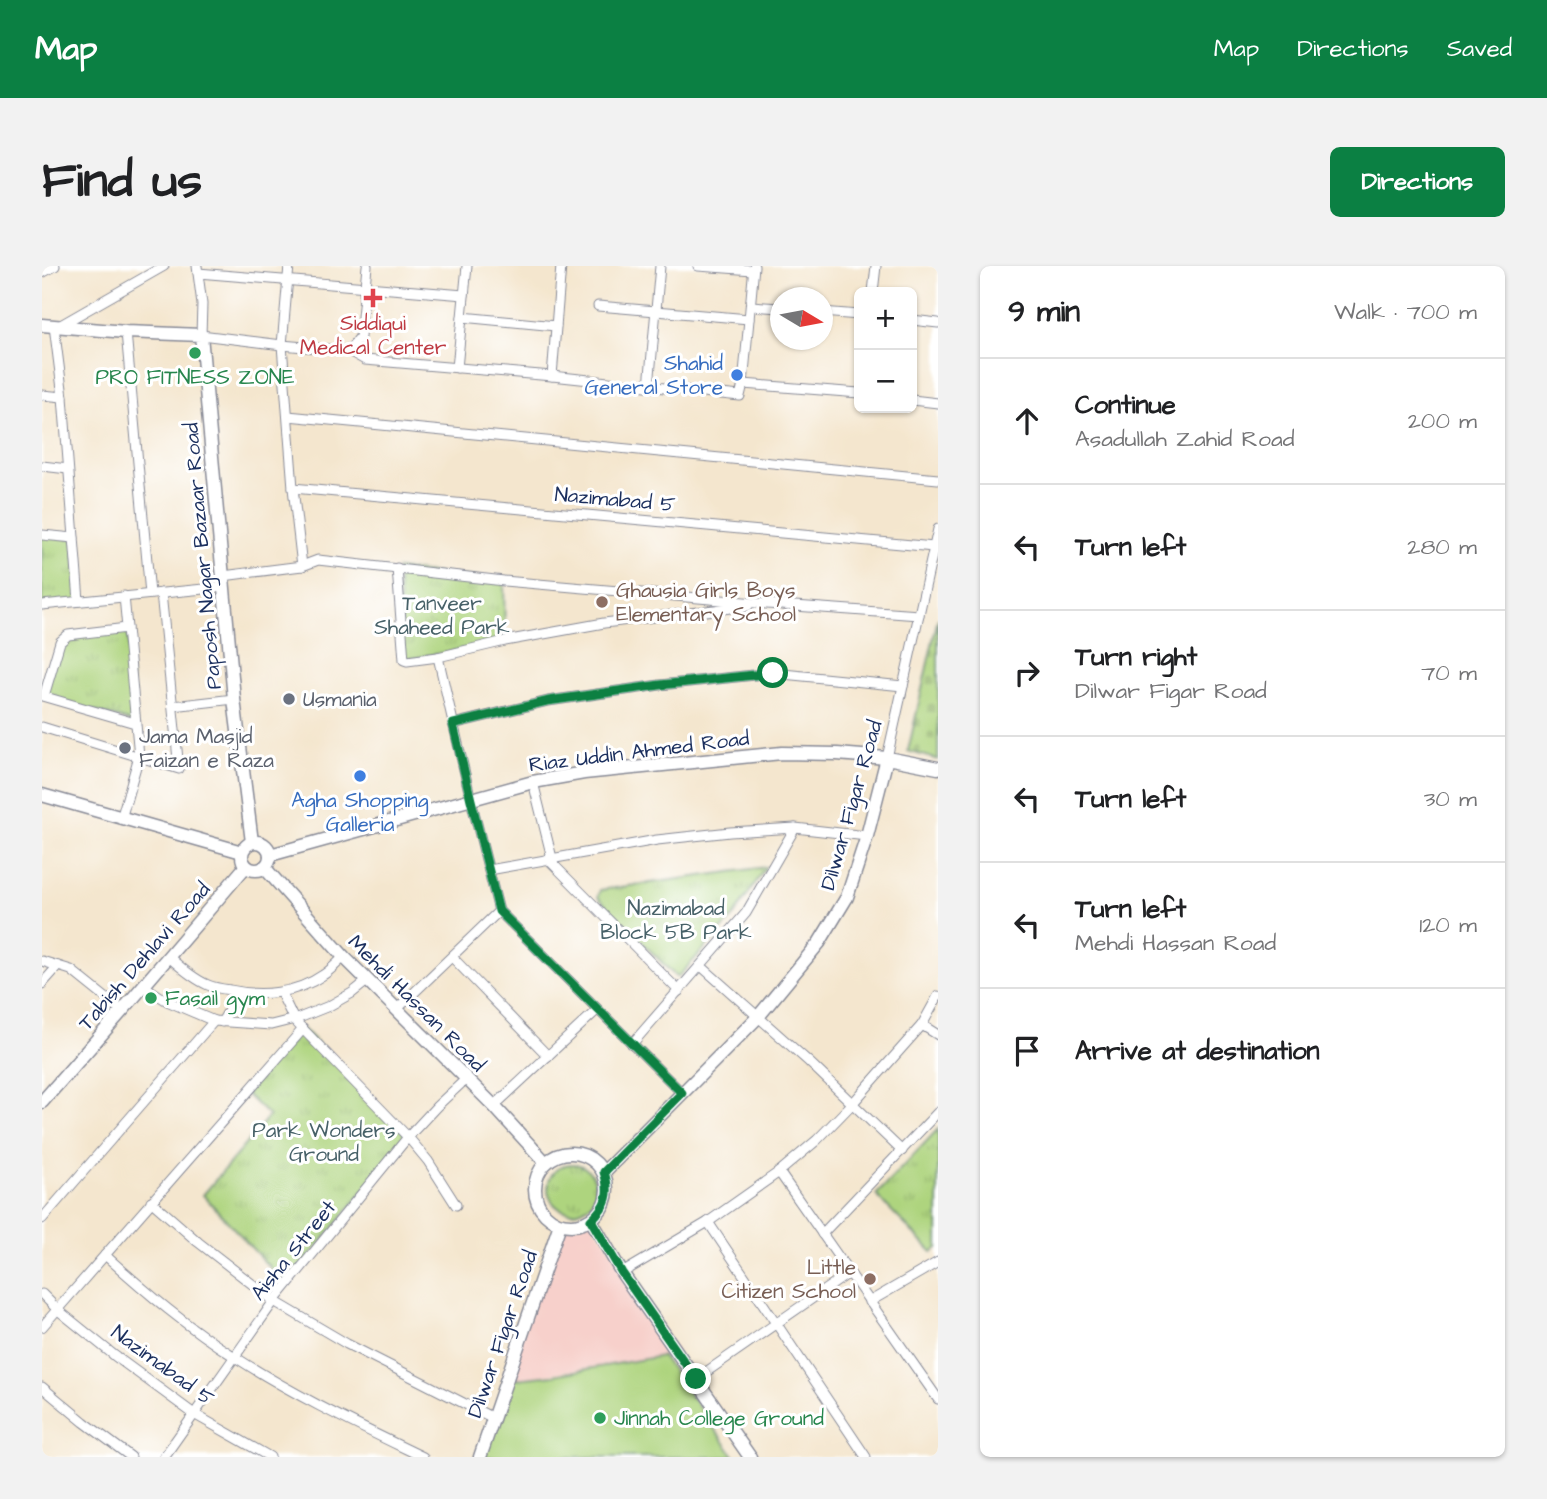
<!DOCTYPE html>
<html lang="en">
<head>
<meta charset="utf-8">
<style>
	:root { --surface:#fff; --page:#f2f2f2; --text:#202124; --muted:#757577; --line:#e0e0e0; --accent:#0b8043 }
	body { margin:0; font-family:"Architects Daughter",sans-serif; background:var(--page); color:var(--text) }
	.controls { position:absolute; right:21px; top:21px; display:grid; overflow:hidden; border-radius:10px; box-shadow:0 2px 5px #0004 }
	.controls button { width:63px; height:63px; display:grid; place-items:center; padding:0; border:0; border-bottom:2px solid var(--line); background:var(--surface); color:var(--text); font:35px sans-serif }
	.compass { position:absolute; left:728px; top:21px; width:63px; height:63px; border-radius:50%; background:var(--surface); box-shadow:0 2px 5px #0004; rotate:100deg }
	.stop { position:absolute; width:21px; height:21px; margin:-16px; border:5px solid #0b8043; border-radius:50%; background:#fff }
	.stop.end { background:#0b8043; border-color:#fff; box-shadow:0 2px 7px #0008 }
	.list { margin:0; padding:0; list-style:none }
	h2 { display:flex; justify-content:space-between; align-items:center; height:91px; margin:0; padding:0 28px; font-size:30px }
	h2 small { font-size:23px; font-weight:400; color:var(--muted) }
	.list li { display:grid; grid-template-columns:46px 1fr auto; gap:21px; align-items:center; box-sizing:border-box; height:126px; padding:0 28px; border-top:2px solid var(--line) }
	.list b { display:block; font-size:26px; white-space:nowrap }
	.list p { margin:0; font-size:23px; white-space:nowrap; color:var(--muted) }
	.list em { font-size:23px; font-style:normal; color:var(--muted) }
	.icon { flex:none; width:38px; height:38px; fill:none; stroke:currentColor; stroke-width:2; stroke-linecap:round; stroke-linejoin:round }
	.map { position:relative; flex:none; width:896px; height:1191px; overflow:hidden; border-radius:10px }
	header { display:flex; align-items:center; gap:42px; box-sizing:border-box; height:98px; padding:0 35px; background:var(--accent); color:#fff }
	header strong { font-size:33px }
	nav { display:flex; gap:38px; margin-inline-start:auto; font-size:24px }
	.intro { display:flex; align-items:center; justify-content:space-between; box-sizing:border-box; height:168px; padding:0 42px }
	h1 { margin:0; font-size:49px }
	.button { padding:18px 32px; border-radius:10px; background:var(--accent); color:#fff; font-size:24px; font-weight:700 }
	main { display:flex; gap:42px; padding:0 42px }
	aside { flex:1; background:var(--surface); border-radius:10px; box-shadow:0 2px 5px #0004 }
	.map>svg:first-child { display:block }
	.built { fill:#f7d0cb }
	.grass { fill:url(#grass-tufts); stroke:#64826e; stroke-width:2 }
	.cemetery { fill:url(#cemetery-stones); stroke:#64826e; stroke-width:2 }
	.garden { fill:#aed47e; stroke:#64826e; stroke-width:2 }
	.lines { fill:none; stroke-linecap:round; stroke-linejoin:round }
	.street-casing { stroke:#888a96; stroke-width:11 }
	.secondary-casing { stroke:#888a96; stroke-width:15 }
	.street { stroke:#fff; stroke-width:9 }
	.secondary { stroke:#fff; stroke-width:12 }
	.route { stroke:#0b8043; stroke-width:9 }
	.health-dot { fill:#e0444e; stroke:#fff; stroke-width:2.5 }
	.leisure-dot { fill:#2e9e5b; stroke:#fff; stroke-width:2.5 }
	.shop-dot { fill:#3f7fe0; stroke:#fff; stroke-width:2.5 }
	.education-dot { fill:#8d6e63; stroke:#fff; stroke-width:2.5 }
	.worship-dot { fill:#6b7280; stroke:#fff; stroke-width:2.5 }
	.labels { text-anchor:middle; stroke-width:6; stroke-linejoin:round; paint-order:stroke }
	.health-label { font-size:21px; fill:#be3a42; stroke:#fff }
	.shop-label { font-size:21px; fill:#366cbe; stroke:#fff; text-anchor:end }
	.leisure-label { font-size:21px; fill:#27864d; stroke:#fff; text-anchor:start }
	.street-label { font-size:21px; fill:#1b2f5e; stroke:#fff }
	.education-label { font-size:21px; fill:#785e54; stroke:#fff; text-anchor:start }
	.park-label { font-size:21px; fill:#476168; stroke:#fff }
	.worship-label { font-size:21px; fill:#5b616d; stroke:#fff; text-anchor:start }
</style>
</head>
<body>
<header>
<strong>Map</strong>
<nav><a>Map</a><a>Directions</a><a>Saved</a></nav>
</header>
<div class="intro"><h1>Find us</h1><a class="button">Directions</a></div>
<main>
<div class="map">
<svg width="896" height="1191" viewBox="0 0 896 1191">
	<defs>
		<pattern id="grass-tufts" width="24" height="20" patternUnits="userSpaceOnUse" patternTransform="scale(1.75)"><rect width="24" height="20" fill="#aed47e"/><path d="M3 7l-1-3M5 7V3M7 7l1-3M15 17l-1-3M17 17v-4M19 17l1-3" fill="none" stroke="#95b66f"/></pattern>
		<pattern id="cemetery-stones" width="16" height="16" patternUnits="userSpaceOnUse" patternTransform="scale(1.75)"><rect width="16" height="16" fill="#aed47e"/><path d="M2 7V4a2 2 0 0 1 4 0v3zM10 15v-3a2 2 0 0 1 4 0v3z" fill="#95b66f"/></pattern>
	</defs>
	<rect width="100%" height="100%" fill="#fff"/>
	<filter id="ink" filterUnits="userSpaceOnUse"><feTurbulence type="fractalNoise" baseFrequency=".0143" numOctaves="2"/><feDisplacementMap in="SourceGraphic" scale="14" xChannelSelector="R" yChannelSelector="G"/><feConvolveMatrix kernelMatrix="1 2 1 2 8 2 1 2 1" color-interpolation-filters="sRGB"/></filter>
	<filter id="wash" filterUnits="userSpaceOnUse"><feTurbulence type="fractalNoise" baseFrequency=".00686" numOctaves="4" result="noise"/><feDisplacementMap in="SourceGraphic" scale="28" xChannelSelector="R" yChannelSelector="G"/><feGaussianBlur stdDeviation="1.57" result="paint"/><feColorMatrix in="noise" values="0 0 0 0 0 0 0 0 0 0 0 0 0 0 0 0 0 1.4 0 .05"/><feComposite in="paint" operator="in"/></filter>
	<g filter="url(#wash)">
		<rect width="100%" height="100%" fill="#f4e6ce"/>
		<polygon class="built" points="549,954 637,1088 465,1114 518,958 537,959"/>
		<g class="grass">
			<polygon points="0,269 32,272 37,335 0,339"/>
			<polygon points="355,303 462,315 463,375 362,394"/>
			<polygon points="85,362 93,457 2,430 18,376 26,369"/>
			<polygon points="724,601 689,654 638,709 634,711 556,631 558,624"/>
			<polygon points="261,763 366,871 244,1019 161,929 227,850 204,828"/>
			<polygon points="896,863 896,982 890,986 834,929"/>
			<circle cx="530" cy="922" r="24"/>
		</g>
		<polygon class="cemetery" points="896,352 896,494 866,485"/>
		<polygon class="garden" points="620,1090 693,1191 439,1191 465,1114 511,1109"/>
	</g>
	<g filter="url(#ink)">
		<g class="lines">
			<defs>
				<g id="street">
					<polyline points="155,0 160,38 159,69 240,79 307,85 318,71 325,0"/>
					<polyline points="247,0 240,79 251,222 260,300"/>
					<polyline points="656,0 711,4"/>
					<polyline points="0,7 13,0"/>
					<polyline points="156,7 422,29"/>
					<polyline points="831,26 834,0"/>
					<polyline points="556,40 707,53"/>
					<polyline points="709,40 738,42"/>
					<polyline points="780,46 817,49"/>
					<polyline points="420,51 514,60"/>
					<polyline points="870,54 896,57"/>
					<polyline points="12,60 21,131 37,335"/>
					<polyline points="17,60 122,0"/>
					<polyline points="84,66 108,328"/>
					<polyline points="307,85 323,94 510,110 698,130 701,118 712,0"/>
					<polyline points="415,102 425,0"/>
					<polyline points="510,110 519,0"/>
					<polyline points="701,118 817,127"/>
					<polyline points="607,120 618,0"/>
					<polyline points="0,129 21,131"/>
					<polyline points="870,134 896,137"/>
					<polyline points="246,150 896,213"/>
					<polyline points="0,200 26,203"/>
					<polyline points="251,222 892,281"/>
					<polyline points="0,269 32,272"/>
					<polyline points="355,302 362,394 365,395 396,391 463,375 562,357 706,340"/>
					<polyline points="181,310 260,300 276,294 462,315 725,338 877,349"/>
					<polyline points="0,339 182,321"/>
					<polyline points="0,430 93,457"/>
					<polyline points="2,430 18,376 26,369 85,362"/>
					<polyline points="131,440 192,433"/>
					<polyline points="411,458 506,435 618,419 731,407 861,420"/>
					<polyline points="0,461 137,503 119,327"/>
					<polyline points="845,492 896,263"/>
					<polyline points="491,516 510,592"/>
					<polyline points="79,553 97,490 82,330"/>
					<polyline points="506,593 637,725"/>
					<polyline points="447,604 615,574 688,566 753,562 825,570"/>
					<polyline points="457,645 640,827"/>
					<path d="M127 691C138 701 152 713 166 719 173 722 181 723 188 724 219 731 254 728 281 709 289 704 295 697 302 691"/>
					<polyline points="410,691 506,790"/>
					<polyline points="0,695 29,704 80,745"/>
					<polyline points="659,700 767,796 860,885"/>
					<polyline points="0,718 16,700"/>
					<polyline points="102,720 125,735 172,755 229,759 257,752 287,740 310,727 325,715"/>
					<polyline points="239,727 252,754 366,871 386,895 414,939"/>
					<polyline points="355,743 457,645 429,534 396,391"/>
					<polyline points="180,756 197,726"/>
					<polyline points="880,759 896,769"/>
					<polyline points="590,778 704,647 753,562"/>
					<polyline points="452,840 555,744"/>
					<polyline points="737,906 896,1133"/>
					<polyline points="109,935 156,976 232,1035 305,1078 451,1152"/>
					<polyline points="0,953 172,755"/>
					<polyline points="666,956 824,1191"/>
					<polyline points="780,968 896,846"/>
					<path d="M63 989C104 1026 146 1062 193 1091 253 1130 317 1160 381 1191"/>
					<polyline points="580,1007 666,956 737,906 775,874 810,838 880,759 896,730"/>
					<polyline points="0,1028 16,1044 73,1090 152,1148 228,1191"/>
					<polyline points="827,1036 896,996"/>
					<polyline points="0,1061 261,763"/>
					<polyline points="654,1113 807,1007"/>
					<polyline points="0,1121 42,1156 89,1191"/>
					<polyline points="122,1191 232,1035 366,871 395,840 424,813"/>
				</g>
				<g id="secondary">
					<polyline points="0,59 84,66 159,69 192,433 210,576"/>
					<polyline points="0,529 200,586"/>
					<circle cx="214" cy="590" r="14"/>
					<polyline points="228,589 491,516 542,507 740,487 795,488 845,492 896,502"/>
					<polyline points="222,601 302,691 452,840 504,897"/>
					<polyline points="0,836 80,745 204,600"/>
					<circle cx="529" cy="923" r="36"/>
					<polyline points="562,906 716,751 777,677 805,631 825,570 845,492"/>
					<polyline points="549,954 580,1007 708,1191"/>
					<polyline points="438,1191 518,958"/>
				</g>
			</defs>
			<use href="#street" class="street-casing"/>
			<use href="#secondary" class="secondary-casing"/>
			<use href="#street" class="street"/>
			<use href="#secondary" class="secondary"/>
		</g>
	</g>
	<g class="lines" filter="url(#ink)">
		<path class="route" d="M654 1113 580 1007 549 954C565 939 569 928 562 906L640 827 457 645 429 534 411 458 506 435 618 419 731 407"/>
	</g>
	<path class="health-dot" d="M327.5 21.5h7v7h7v7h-7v7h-7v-7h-7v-7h7z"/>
	<g class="leisure-dot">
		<circle cx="153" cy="87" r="7"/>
		<circle cx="109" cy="732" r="7"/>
		<circle cx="558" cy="1152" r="7"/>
	</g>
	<g class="shop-dot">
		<circle cx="695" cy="109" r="7"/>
		<circle cx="318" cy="510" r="7"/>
	</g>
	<g class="education-dot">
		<circle cx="560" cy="336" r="7"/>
		<circle cx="828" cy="1013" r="7"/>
	</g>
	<g class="worship-dot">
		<circle cx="247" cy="433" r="7"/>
		<circle cx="83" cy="482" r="7"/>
	</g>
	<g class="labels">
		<g class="health-label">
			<text x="331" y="64">Siddiqui<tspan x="331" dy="24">Medical Center</tspan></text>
		</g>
		<g class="shop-label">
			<text x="681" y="104">Shahid<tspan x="681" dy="24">General Store</tspan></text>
			<text x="318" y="541" text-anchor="middle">Agha Shopping<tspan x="318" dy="24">Galleria</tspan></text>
		</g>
		<g class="leisure-label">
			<text x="153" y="118" text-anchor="middle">PRO FITNESS ZONE</text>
			<text x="123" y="739">Fasail gym</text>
			<text x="572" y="1159">Jinnah College Ground</text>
		</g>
		<g class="street-label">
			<text transform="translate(573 233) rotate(5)" y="7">Nazimabad 5</text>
			<text transform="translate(160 290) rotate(-95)" y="7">Paposh Nagar Bazaar Road</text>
			<text transform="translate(597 485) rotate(-7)" y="7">Riaz Uddin Ahmed Road</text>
			<text transform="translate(809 539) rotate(-74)" y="7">Dilwar Figar Road</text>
			<text transform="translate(102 690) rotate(-49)" y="7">Tabish Dehlavi Road</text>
			<text transform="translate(375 737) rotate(45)" y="7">Mehdi Hassan Road</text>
			<text transform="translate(251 984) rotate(-51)" y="7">Aisha Street</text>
			<text transform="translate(460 1068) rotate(-71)" y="7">Dilwar Figar Road</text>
			<text transform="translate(121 1099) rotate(36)" y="7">Nazimabad 5</text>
		</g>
		<g class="education-label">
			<text x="574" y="331">Ghausia Girls Boys<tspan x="574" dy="24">Elementary School</tspan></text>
			<text x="814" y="1008" text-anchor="end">Little<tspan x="814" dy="24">Citizen School</tspan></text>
		</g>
		<g class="park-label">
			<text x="400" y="344">Tanveer<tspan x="400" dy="24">Shaheed Park</tspan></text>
			<text x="634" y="649">Nazimabad<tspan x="634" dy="24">Block 5B Park</tspan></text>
			<text x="282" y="871">Park Wonders<tspan x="282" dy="24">Ground</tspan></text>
		</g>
		<g class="worship-label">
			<text x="261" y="440">Usmania</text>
			<text x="97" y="477">Jama Masjid<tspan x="97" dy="24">Faizan e Raza</tspan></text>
		</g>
	</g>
</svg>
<div class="controls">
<button>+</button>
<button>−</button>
</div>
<svg class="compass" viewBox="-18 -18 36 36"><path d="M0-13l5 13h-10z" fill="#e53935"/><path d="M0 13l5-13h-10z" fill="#757577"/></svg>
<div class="stop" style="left:731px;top:407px"></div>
<div class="stop end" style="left:654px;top:1113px"></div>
</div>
<aside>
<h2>9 min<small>Walk · 700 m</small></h2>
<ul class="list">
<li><svg class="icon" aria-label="ahead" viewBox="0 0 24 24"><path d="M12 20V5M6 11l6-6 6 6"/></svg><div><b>Continue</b><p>Asadullah Zahid Road</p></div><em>200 m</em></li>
<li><svg class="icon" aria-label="left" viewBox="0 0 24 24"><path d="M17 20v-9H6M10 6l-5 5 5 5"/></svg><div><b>Turn left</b></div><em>280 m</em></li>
<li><svg class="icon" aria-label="right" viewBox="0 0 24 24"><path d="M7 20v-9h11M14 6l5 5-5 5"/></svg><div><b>Turn right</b><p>Dilwar Figar Road</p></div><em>70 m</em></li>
<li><svg class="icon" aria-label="left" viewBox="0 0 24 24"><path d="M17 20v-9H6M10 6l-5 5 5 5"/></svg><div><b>Turn left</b></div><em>30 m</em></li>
<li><svg class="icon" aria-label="left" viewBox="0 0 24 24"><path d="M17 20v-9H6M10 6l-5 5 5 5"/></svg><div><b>Turn left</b><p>Mehdi Hassan Road</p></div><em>120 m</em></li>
<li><svg class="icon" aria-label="arrive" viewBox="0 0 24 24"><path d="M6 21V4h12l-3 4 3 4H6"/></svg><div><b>Arrive at destination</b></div></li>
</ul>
</aside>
</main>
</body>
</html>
